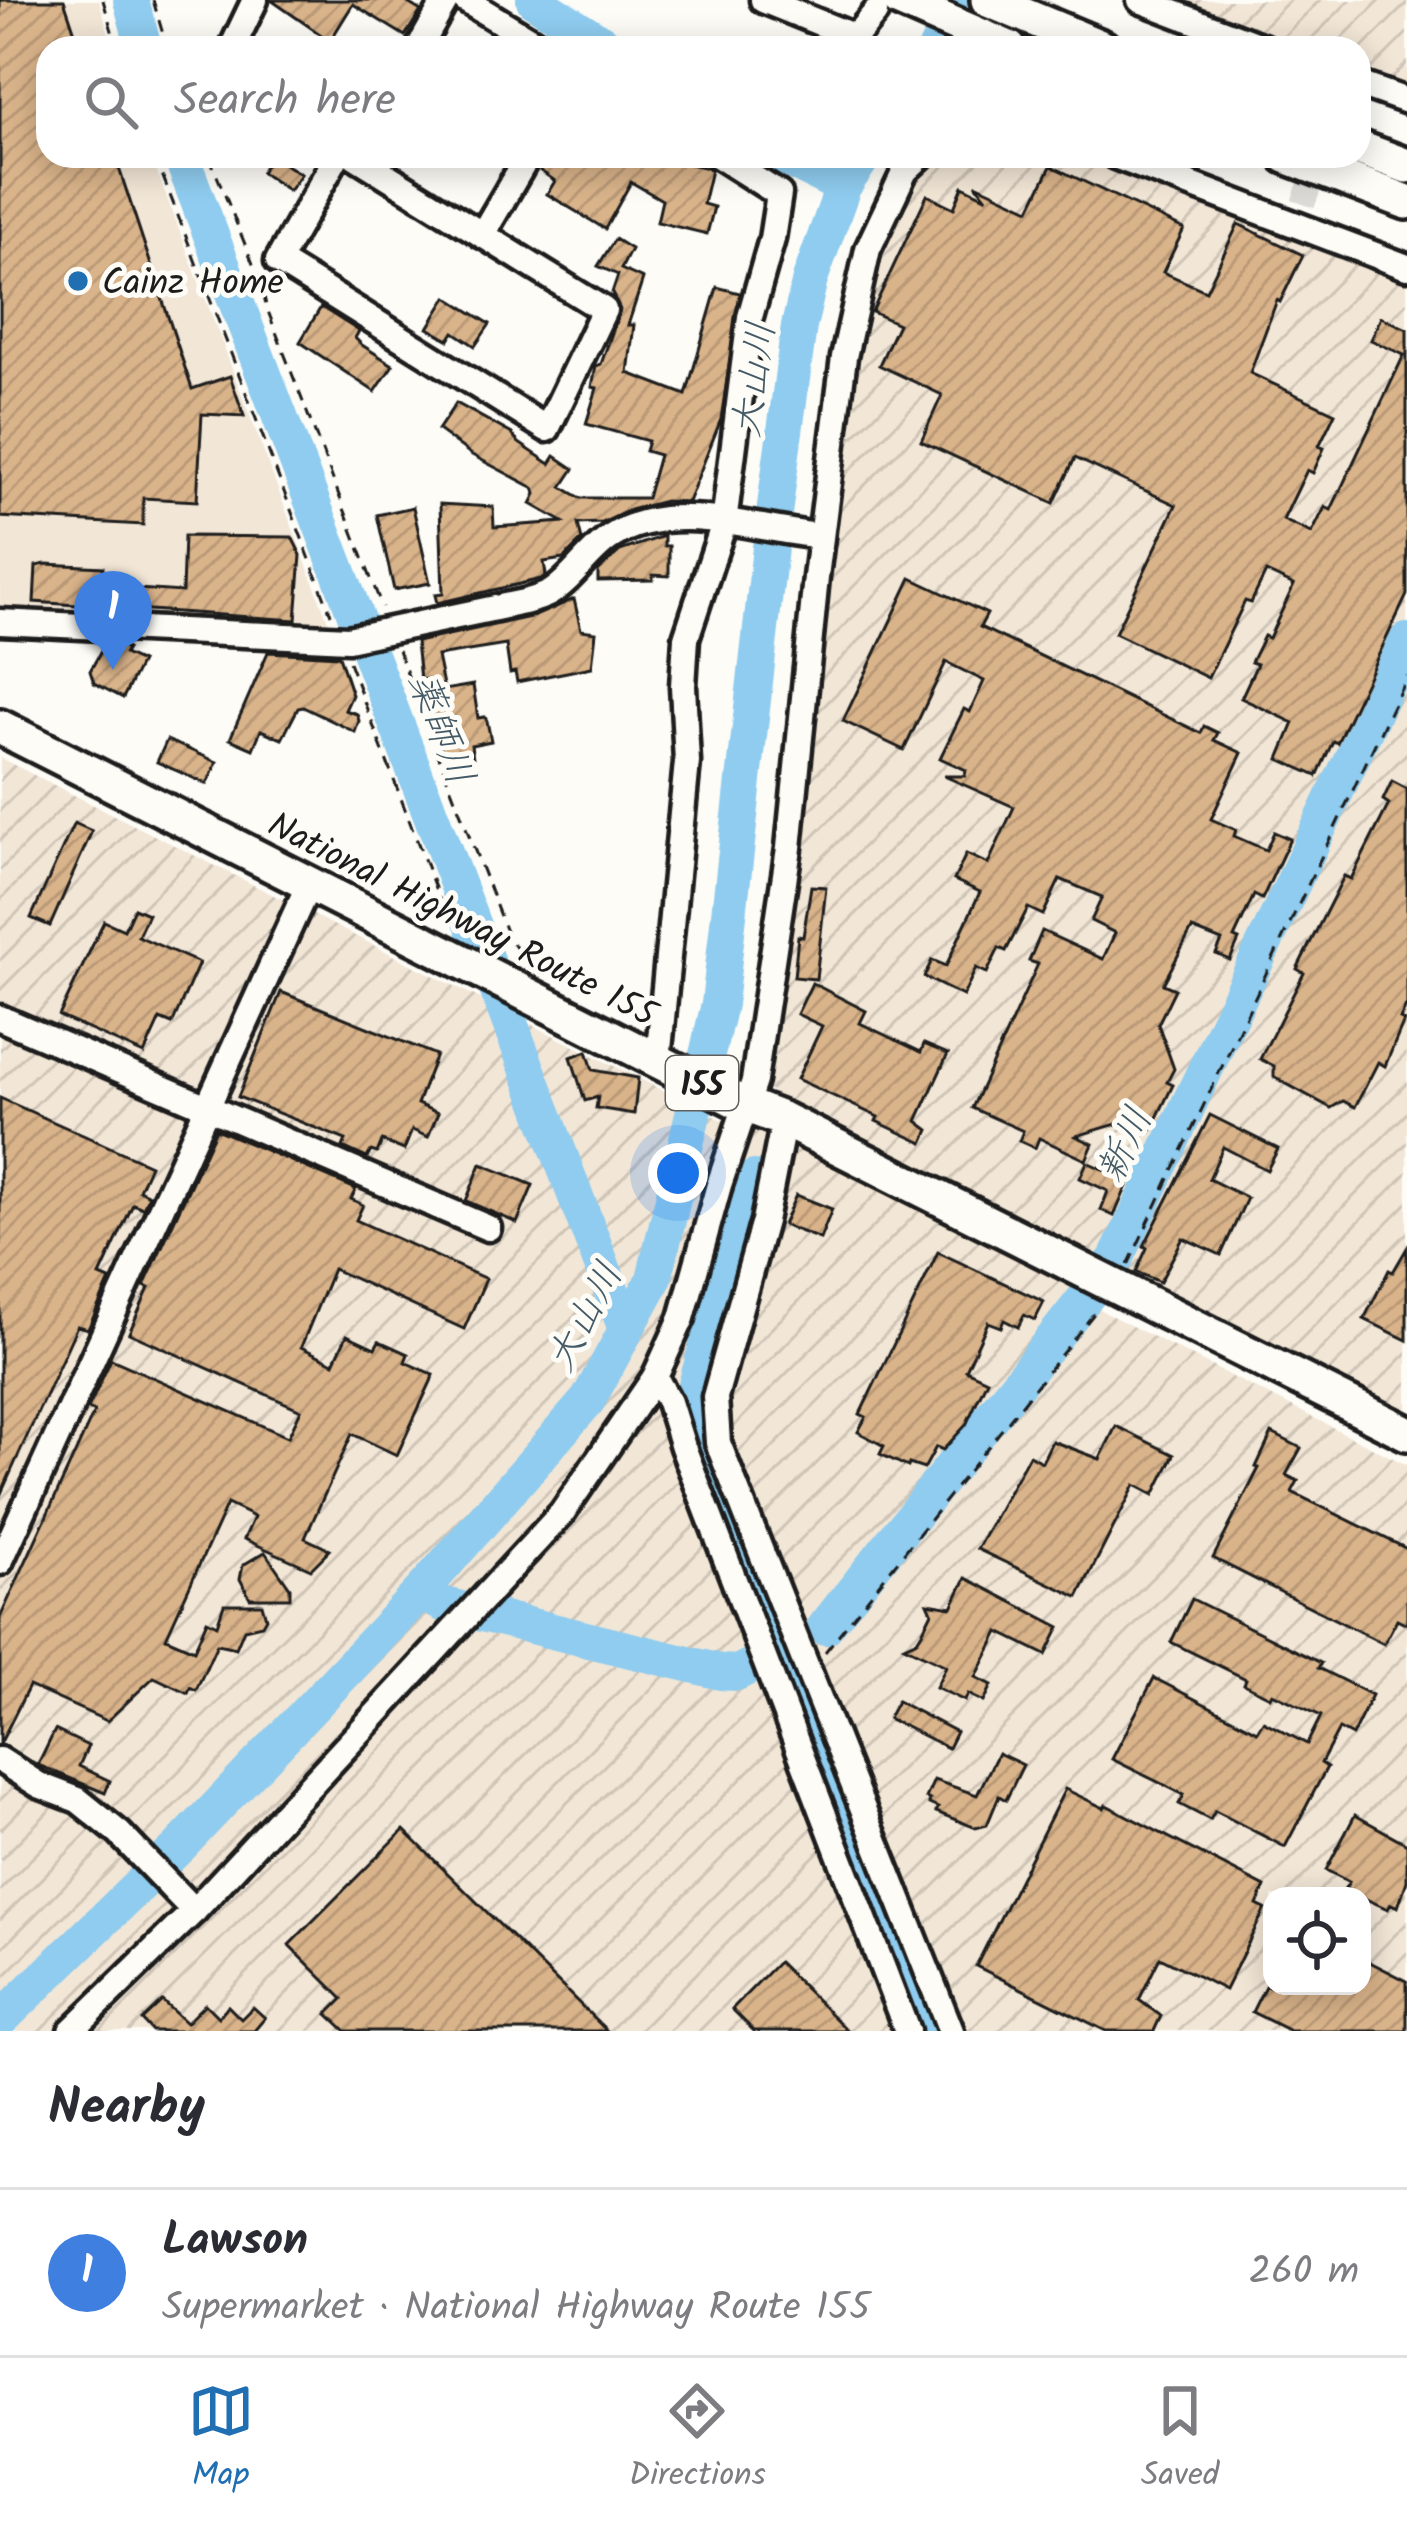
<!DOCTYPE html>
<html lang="en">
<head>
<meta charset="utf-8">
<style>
	:root { --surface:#fff; --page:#f2f2f3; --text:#2b2b33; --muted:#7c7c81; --line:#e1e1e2; --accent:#1f6fb2 }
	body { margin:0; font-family:Kalam,"Klee One",sans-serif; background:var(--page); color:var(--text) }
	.controls { position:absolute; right:36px; bottom:36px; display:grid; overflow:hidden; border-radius:24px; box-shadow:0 6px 30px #0003 }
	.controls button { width:108px; height:108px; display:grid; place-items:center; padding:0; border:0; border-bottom:3px solid var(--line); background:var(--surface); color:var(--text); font:60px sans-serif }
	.you { position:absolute; left:678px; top:1173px; width:42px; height:42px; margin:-30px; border:9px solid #fff; border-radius:50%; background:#1a73e8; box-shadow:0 0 0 18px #1a73e833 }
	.badge { display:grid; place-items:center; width:78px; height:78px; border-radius:50%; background:var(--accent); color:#fff; font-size:39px; font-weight:700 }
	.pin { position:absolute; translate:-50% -99px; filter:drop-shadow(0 3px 6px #0008) }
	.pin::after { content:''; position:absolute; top:63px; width:42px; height:36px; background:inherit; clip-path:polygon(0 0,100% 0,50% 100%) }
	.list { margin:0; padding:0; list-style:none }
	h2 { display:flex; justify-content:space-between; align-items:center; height:156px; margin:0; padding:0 48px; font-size:51px }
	h2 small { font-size:39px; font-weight:400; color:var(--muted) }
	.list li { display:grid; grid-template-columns:78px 1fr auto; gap:36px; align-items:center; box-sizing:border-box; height:168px; padding:0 48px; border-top:3px solid var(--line) }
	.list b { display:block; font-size:45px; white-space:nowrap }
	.list p { margin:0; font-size:39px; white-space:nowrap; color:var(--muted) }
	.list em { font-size:39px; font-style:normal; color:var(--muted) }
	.icon { flex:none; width:66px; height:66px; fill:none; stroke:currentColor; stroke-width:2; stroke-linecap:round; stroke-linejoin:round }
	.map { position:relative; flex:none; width:1407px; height:2031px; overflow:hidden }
	.search { position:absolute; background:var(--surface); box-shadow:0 6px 30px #0003; left:36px; right:36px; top:36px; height:132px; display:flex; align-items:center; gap:30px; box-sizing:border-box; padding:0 42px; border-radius:36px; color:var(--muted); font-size:45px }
	.sheet { height:324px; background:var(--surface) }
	nav { display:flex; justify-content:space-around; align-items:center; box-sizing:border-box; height:168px; border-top:3px solid var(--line); background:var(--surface); font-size:33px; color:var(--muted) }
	nav a { display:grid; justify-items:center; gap:6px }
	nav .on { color:var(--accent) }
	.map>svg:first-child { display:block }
	.built { fill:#f2e6d6 }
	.industrial { fill:url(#industrial-furrows); fill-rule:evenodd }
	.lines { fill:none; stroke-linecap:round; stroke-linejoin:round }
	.river { stroke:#8fccef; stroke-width:36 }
	.building { fill:url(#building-hatch); stroke:#1c1c1c; stroke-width:3 }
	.minor-tunnel { stroke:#dbdad6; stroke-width:24; stroke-dasharray:24 12; stroke-linecap:butt }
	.minor-casing { stroke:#1c1c1c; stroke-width:33 }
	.highway-casing { stroke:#1c1c1c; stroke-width:42 }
	.path { stroke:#1c1c1c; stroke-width:3; stroke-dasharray:12 9; stroke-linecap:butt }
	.minor { stroke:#fdfcf7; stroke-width:24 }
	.highway { stroke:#fdfcf7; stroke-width:33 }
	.poi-dot { fill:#1f6fb2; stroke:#fdfcf7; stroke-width:4.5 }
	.labels { text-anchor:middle; stroke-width:10; stroke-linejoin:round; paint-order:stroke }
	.shield { fill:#fdfcf7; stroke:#605f5e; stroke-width:3 }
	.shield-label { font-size:33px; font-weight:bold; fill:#1c1c1c }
	.poi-label { font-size:36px; fill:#1c1c1c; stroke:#fdfcf7; text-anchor:start }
	.street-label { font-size:36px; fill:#1c1c1c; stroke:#fdfcf7 }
	.water-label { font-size:39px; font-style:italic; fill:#445a66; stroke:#fdfcf7 }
</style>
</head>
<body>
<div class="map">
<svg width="1407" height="2031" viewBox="0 0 1407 2031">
	<defs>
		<pattern id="industrial-furrows" width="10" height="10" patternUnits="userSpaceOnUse" patternTransform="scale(3)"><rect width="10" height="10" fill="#f2e6d6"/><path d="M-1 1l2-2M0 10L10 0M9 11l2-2" fill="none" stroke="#cfc5b7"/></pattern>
		<pattern id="building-hatch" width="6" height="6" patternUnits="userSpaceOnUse" patternTransform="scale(3)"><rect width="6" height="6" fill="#d9b38a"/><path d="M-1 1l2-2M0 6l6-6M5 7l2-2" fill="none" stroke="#ba9976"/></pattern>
	</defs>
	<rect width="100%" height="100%" fill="#fdfcf7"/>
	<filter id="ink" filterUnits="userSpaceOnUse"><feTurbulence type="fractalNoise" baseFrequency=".00833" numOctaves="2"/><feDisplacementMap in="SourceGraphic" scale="24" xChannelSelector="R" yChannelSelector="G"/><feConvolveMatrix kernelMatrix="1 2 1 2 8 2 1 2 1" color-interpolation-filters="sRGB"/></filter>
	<g filter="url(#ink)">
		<polygon class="built" points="0,0 99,0 113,48 48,48 48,156 151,156 333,634 0,615"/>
		<g class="industrial">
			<polygon points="1171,0 1407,0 1407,86 1359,69 1359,48 1302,48"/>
			<polygon points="932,156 1083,156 1407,280 1407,1413 775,1096 767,1086 837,454 878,248 911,176"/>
			<path d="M0 758 728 1123 785 1141 796 1138 1071 1277 1102 1311 1407 1465V2031H0ZM1272 1896H1362V1986H1272Z"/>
		</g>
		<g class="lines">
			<g class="river">
				<polyline points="131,0 144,48"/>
				<polyline points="534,0 610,48"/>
				<polyline points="936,48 968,0"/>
				<polyline points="181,156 626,1329"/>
				<polyline points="781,156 843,187"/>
				<polyline points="754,1178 696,1385 702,1441 931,2031"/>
				<polyline points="420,1593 445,1605 721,1672 737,1673 755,1664"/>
				<polyline points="825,1627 1116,1259 1407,641"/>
				<polyline points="0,2020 180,1846 420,1593 588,1400 654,1279 719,1004 773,521 799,326 810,279 843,187 864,156"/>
			</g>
		</g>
		<g class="building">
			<polygon points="0,0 64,0 80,48 48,48 48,156 115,156 192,389 230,376 244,416 202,414 197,501 143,498 143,525 0,517"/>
			<polygon points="271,0 403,0 421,11 405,36 353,4 330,41"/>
			<polygon points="271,156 301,174 289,191 261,172"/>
			<polygon points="544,156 653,156 708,168 711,170 703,204 714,207 707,234 657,222 662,200 631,182 605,229 547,194 555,181 539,170"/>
			<polygon points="1051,166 1184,229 1163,272 1206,291 1238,224 1303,255 1280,302 1277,300 1250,373 1335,413 1319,446 1324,448 1313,473 1307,470 1283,520 1312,533 1325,507 1331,510 1404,355 1371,340 1381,317 1407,329 1407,595 1337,743 1333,741 1317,776 1279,759 1294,723 1241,698 1257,664 1251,662 1264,636 1269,638 1294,585 1266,572 1251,603 1245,601 1208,678 1115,633 1176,505 1075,458 1054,503 921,441 942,395 879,365 898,324 872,312 927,195 954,208 963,186 987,198 976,184 1030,209"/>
			<polygon points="615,239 631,249 621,269 643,279 628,325 634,325 628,373 686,395 717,287 740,293 721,419 688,502 665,501 630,510 602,523 578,524 582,540 563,559 544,562 546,575 541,579 437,603 435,595 443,594 440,504 493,507 494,527 563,522 531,504 536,494 534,488 472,455 438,430 456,403 512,434 519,443 550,464 555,456 574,469 562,487 581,498 647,498 659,455 645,451 648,441 586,424 597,388 592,387 596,366 601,364 620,310 612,293 618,275 598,266"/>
			<polygon points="447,297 490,324 475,346 454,332 449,340 428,328"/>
			<polygon points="321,307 359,331 355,338 362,345 393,365 375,392 300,342"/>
			<polygon points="413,507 430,583 394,590 377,515"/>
			<polygon points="184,536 292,537 301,555 296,620 34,602 36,566 46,564 103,567 103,573 108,573 107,587 182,592"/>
			<polygon points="664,536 664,546 669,546 669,576 653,575 653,580 598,581 598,571 620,551"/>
			<polygon points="911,578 987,614 980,627 1201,733 1204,726 1218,733 1214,740 1242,753 1211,819 1236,830 1234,836 1266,850 1274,832 1290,839 1262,899 1254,895 1234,938 1239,940 1230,960 1216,954 1222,941 1192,929 1163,984 1175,989 1158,1024 1174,1069 1167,1082 1173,1085 1150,1132 1136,1126 1140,1117 1076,1136 1093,1144 1086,1160 1039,1138 1035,1148 1019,1141 1023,1131 972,1108 1038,964 1029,961 1042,931 1103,959 1115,933 1091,921 1102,897 1060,879 1043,915 1028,908 1006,951 999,948 987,973 976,968 963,996 924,977 932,960 946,966 980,892 954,880 966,854 988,864 1014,807 944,776 965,776 966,770 940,758 964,709 970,712 984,681 946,662 904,750 843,721"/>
			<polygon points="574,599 581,630 596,632 592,667 517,682 515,672 510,673 506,645 437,656 444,690 473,685 478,718 485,717 487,721 491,741 471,745 473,758 448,761 440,746 426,679 420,680 416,642 535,616"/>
			<polygon points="105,644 119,644 127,649 124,654 141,662 123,698 94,683 90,671"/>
			<polygon points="268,652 339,656 352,695 345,710 357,714 359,721 355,732 303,707 298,708 282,739 261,730 253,749 230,739"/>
			<polygon points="167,740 217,762 207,784 157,762"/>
			<polygon points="1392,781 1407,789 1407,1004 1400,1019 1404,1021 1385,1066 1378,1062 1355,1107 1343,1101 1331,1108 1274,1077 1274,1066 1260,1059 1304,973 1297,969 1344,876 1351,879 1389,804 1383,800"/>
			<polygon points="74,823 92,831 50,926 31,918"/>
			<polygon points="811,886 826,887 816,979 794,977 798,936 803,937"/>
			<polygon points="134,908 148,914 138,936 199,963 172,1024 160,1019 144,1054 59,1016 104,921 124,930"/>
			<polygon points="812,983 866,1011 860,1023 921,1052 924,1044 948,1054 917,1121 929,1130 923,1143 876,1121 878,1117 797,1079 822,1026 797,1014"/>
			<polygon points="281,992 436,1055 417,1104 438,1113 428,1137 412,1130 404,1150 382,1141 377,1153 371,1151 367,1158 343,1147 346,1140 238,1097"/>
			<polygon points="587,1051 593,1070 638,1078 634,1114 596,1108 598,1097 585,1101 571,1057"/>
			<polygon points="0,1098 150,1165 139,1190 149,1195 143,1208 133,1204 100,1276 110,1280 98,1307 88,1329 77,1326 0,1496"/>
			<polygon points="1210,1115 1278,1149 1267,1170 1223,1147 1209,1179 1247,1198 1236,1222 1221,1255 1183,1238 1160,1282 1136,1272 1147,1248 1144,1246"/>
			<polygon points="216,1129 356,1189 351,1199 363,1205 356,1220 486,1279 464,1329 333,1269 301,1347 334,1363 347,1335 375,1348 379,1341 408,1354 405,1362 434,1375 397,1455 352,1434 305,1538 330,1550 311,1569 244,1539 254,1517 227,1504 166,1638 194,1650 207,1620 217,1625 224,1604 262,1604 266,1618 262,1625 244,1629 236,1648 217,1644 196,1690 190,1687 188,1693 154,1677 107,1721 29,1686 0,1744 0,1618 94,1412 88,1409 111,1359 288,1437 301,1410 129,1333 149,1288 144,1286"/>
			<polygon points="1087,1162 1129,1181 1114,1216 1101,1210 1108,1191 1080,1178"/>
			<polygon points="481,1164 533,1185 517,1223 466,1201"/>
			<polygon points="796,1195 832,1209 820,1239 783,1225"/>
			<polygon points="1407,1248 1407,1340 1364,1319 1389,1270 1393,1272"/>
			<polygon points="938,1252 1044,1302 1035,1320 1024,1315 1018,1327 1004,1320 1001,1327 988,1322 966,1370 987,1380 966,1425 943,1450 936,1447 924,1469 909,1464 908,1467 880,1454 884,1446 858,1432 866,1417 860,1414"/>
			<polygon points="1116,1426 1174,1455 1154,1495 1135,1485 1078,1597 977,1549 1029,1455 1042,1462 1052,1441 1100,1459"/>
			<polygon points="1272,1433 1301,1448 1286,1475 1298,1481 1292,1492 1407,1549 1407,1624 1397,1619 1384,1644 1213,1558 1259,1468 1256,1467"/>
			<polygon points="265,1552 290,1588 290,1598 250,1598 240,1579 243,1565"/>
			<polygon points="966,1578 1060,1627 1046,1655 999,1632 976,1677 992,1685 984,1702 968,1694 965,1701 936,1687 946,1666 904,1646 917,1640 922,1632 932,1612 928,1603 952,1607"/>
			<polygon points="1192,1599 1321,1663 1318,1668 1372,1695 1352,1736 1339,1729 1321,1763 1327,1767 1285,1847 1215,1811 1210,1820 1179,1804 1184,1795 1112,1759 1154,1678 1257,1731 1263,1721 1307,1744 1321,1716 1272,1693 1270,1697 1244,1684 1246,1679 1171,1642"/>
			<polygon points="897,1701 956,1732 948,1748 888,1718"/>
			<polygon points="55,1730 88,1746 79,1766 110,1781 105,1793 38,1765"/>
			<polygon points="998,1753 1023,1765 1006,1800 999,1796 987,1825 976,1828 936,1812 938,1808 929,1804 930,1800 926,1798 934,1780 977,1795"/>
			<polygon points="1065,1789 1104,1808 1106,1805 1265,1887 1257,1905 1265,1909 1225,1990 1160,1957 1139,2000 1161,2016 1154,2031 1106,2031 976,1966"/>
			<polygon points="1355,1815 1407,1844 1407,1881 1398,1907 1391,1904 1388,1909 1366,1899 1345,1888 1349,1882 1326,1870"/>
			<polygon points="404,1830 607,2031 346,2031 328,2014 343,1999 289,1945"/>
			<polygon points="1362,1958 1407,1981 1407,2031 1290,2031 1252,2012 1265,1986 1362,1986"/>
			<polygon points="778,1962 848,2031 754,2031 732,2009"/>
			<polygon points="162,2001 186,2023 205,2004 218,2017 228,2006 241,2019 253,2007 265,2018 254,2031 152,2031 142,2020"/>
		</g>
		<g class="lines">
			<g class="minor-tunnel">
				<polyline points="1019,48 1049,0"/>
				<polyline points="1303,204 1320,156"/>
			</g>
			<defs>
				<g id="minor">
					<polyline points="465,0 544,48"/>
					<polyline points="763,0 855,37 875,13"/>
					<polyline points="1140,0 1265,48"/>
					<polyline points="232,48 255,0"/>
					<polyline points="419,48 446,0"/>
					<polyline points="1359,84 1407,101"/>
					<polyline points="337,156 278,261 547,429 604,310 355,156"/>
					<polyline points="1115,156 1407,267"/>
					<polyline points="482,235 528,156"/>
					<path d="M0 622 348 639 524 602C532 600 543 597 550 593 573 579 588 552 611 537 669 498 757 530 821 536"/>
					<polyline points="0,1018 488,1228"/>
					<polyline points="658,1060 687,762 683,686 686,638 724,523 750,317 772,239 779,194 719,156"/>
					<polyline points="784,1120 764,1221 715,1397 718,1443 951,2031"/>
					<polyline points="0,1562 309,884"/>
					<polyline points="0,1760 39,1785 78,1800 119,1833 194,1911"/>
					<polyline points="71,2031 194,1911 562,1513 655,1377"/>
					<polyline points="907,2031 683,1447 669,1402 655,1377 682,1318 719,1185 754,1081 789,848 816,577 844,357 868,249 905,171 921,156"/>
				</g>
				<g id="highway">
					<polyline points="899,0 1009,48"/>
					<polyline points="988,0 1103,48"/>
					<polyline points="1359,148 1407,166"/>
					<polyline points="1286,156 1407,202"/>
					<polyline points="0,727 745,1105 784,1120 1407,1433"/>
				</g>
			</defs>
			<use href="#minor" class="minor-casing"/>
			<use href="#highway" class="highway-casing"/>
			<g class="path">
				<polyline points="103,0 117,48"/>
				<polyline points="153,0 167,48"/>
				<polyline points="155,156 331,614"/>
				<polyline points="209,156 262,286 266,306 382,607"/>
				<polyline points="398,650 508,937 527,962"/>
				<polyline points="349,662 448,922"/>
				<polyline points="1128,1265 1407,676"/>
				<polyline points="825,1652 1099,1307"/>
			</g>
			<use href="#minor" class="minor"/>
			<use href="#highway" class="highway"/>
		</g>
	</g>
	<circle class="poi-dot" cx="78" cy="281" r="12"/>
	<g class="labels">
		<rect class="shield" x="666" y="1056" width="72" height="54" rx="9"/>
		<g class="shield-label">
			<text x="702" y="1095">155</text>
		</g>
		<g class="poi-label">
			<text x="102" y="294">Cainz Home</text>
		</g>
		<g class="street-label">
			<text transform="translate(463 918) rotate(27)" y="13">National Highway Route 155</text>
		</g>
		<g class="water-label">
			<text transform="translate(752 379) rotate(-82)" y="14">大山川</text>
			<text transform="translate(443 728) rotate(69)" y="14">薬師川</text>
			<text transform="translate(1123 1144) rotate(-65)" y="14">新川</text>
			<text transform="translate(583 1316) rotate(-62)" y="14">大山川</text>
		</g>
	</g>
</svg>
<div class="controls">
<button><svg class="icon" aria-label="locate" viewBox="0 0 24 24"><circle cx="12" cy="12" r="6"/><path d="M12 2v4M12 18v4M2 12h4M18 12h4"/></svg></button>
</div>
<div class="you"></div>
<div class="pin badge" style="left:113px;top:670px;background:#3f7fe0">1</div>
<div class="search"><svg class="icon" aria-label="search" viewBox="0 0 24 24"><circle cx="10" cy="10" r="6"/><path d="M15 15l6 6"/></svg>Search here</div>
</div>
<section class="sheet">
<h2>Nearby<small></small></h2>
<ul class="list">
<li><span class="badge" style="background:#3f7fe0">1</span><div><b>Lawson</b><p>Supermarket · National Highway Route 155</p></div><em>260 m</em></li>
</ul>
</section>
<nav>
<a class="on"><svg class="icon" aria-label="map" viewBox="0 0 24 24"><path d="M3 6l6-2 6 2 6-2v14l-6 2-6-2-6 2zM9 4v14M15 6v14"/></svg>Map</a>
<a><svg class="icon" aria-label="directions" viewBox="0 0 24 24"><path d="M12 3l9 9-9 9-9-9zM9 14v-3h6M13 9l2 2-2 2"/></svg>Directions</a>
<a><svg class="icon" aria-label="saved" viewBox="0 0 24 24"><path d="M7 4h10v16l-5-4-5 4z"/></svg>Saved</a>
</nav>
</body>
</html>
